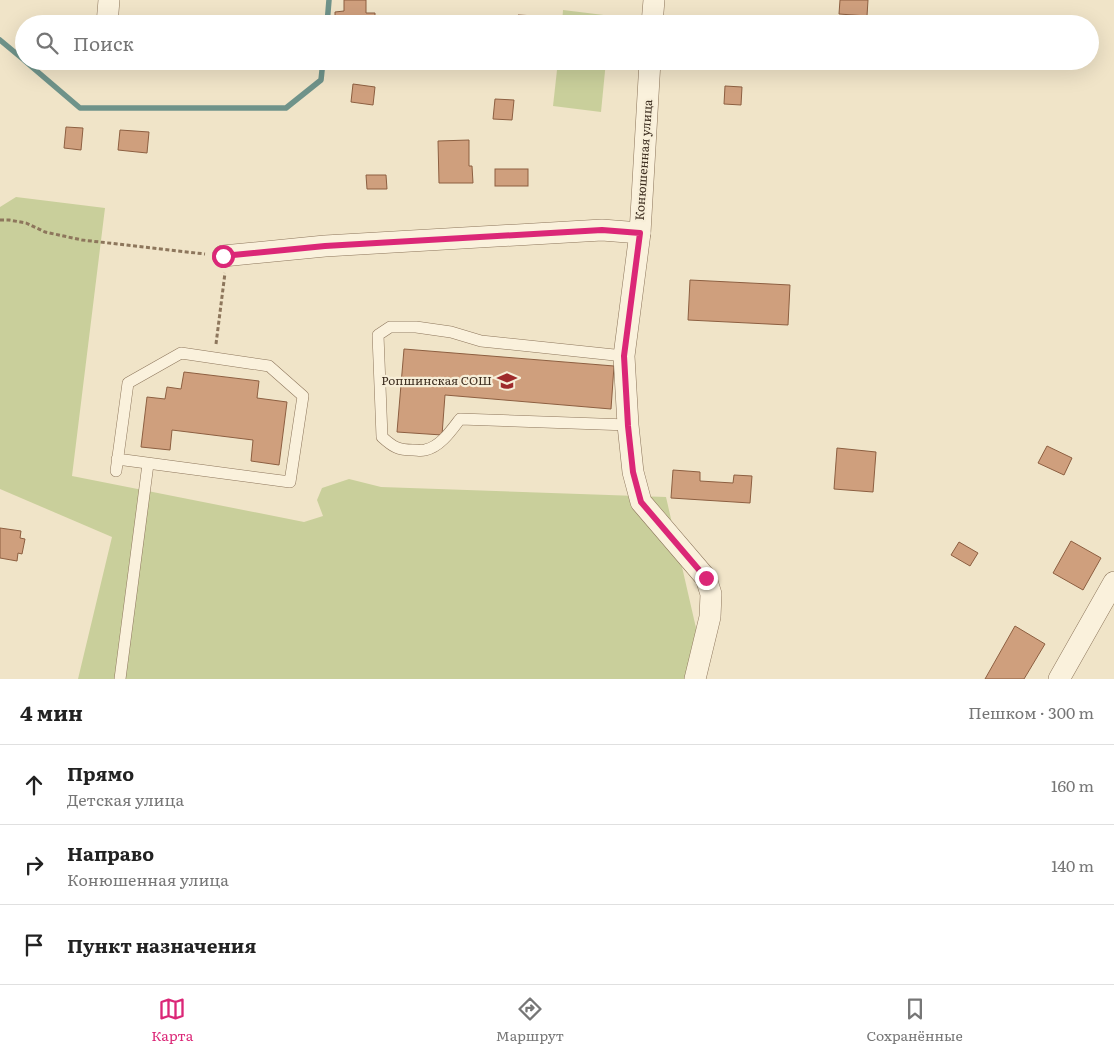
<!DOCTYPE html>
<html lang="ru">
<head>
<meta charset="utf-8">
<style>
	:root { --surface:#fff; --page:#f2f2f2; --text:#222; --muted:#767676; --line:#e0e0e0; --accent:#db2777 }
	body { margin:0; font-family:Literata,serif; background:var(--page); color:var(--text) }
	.stop { position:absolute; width:15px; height:15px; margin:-11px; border:4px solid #db2777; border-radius:50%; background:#fff }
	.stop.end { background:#db2777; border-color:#fff; box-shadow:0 1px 5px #0008 }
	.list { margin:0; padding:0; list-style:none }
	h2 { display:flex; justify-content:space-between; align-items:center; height:65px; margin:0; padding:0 20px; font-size:21px }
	h2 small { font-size:16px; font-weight:400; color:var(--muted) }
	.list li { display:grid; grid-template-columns:32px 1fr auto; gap:15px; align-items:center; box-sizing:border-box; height:80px; padding:0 20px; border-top:1px solid var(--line) }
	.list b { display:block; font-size:19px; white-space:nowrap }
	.list p { margin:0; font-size:16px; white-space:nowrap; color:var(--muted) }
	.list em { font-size:16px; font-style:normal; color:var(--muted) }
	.icon { flex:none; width:28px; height:28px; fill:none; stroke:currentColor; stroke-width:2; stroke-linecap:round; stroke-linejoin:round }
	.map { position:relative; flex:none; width:1114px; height:679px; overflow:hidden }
	.search { position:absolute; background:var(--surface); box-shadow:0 5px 20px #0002; left:15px; right:15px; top:15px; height:55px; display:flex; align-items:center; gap:12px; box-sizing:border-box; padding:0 18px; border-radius:28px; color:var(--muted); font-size:19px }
	.sheet { height:305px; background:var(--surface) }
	nav { display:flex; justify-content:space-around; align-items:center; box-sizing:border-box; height:70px; border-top:1px solid var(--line); background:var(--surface); font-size:14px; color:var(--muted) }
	nav a { display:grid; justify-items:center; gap:2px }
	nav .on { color:var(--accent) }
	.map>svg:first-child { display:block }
	.green { fill:#c9cf9b }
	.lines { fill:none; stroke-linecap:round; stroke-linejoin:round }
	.stream { stroke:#6f938a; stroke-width:5.5 }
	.building { fill:#cf9f7d; stroke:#8d5f41 }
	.service-casing { stroke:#8d765c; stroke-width:12 }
	.minor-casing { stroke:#8d765c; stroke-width:22 }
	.path { stroke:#8d765c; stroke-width:3; stroke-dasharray:4 2.5; stroke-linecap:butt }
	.service { stroke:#faf1dc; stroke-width:11 }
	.minor { stroke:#faf1dc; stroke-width:21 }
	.route { stroke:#db2777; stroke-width:6 }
	.labels { text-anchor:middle; stroke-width:4.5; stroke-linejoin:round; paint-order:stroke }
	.street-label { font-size:12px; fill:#3d2e20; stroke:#f7eed8 }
	.poi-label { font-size:12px; fill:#3d2e20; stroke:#f7eed8; text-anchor:end }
</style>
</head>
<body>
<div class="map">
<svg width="1114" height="679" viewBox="0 0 1114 679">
	<rect width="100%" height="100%" fill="#f0e4c8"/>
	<g class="green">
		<polygon points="563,10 612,16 611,24 562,24"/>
		<polygon points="558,61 606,61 601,112 553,106"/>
		<polygon points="16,197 105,208 72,476 304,522 323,516 317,500 322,488 349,479 381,487 666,497 699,641 692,679 78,679 112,537 0,489 0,207"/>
	</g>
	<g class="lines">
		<g class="stream">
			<polyline points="327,24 329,0"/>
			<polyline points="0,40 24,60"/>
			<polyline points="25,61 80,108 286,108 321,80 323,61"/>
		</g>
	</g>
	<g class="building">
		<polygon points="344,0 366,0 366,13 375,13 375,24 335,24 335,12 344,11"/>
		<polygon points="840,0 868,0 867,16 839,14"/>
		<polygon points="518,15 536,16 535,24 517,24"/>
		<polygon points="282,61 304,61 304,69 282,68"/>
		<polygon points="353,84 375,87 373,105 351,102"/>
		<polygon points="725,86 742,87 741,105 724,104"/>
		<polygon points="495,99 514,100 512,120 493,119"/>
		<polygon points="66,127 83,128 81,150 64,148"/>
		<polygon points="120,130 149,132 147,153 118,150"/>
		<polygon points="469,140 469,166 472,166 473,183 439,183 438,141"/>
		<rect x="495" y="169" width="33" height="17"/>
		<polygon points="366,175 386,175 387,189 367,189"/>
		<polygon points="690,280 790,285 788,325 688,320"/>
		<polygon points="404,349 614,366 611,409 445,395 442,435 397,432"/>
		<polygon points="184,372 259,381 257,398 287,402 279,465 251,461 253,440 172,430 170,450 141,447 147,397 165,399 167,387 181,389"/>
		<polygon points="1047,446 1072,458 1064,475 1038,463"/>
		<polygon points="837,448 876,452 873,492 834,489"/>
		<polygon points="673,470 700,472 700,481 733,483 734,475 752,476 750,503 671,498"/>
		<polygon points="0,528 21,531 20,538 25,539 22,554 18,553 17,561 0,558"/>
		<polygon points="1071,541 1101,558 1083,590 1053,573"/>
		<polygon points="959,542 978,553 970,566 951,555"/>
		<polygon points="1015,626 1045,644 1024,679 985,679"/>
	</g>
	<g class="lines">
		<defs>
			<g id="service">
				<path d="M624 356 481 341 451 332 416 327H390L378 335 382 437C393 447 398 450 413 450 417 450 421 451 425 450 440 447 451 431 460 419L628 425"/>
				<polyline points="116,471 128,383 181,353 269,366 303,396 290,482 117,459"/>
				<polyline points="120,679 148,464"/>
			</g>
			<g id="minor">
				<polyline points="107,24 109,0"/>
				<polyline points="652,24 654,0"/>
				<polyline points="650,61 640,233 624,356 628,425 633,472 641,502 706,578 711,594 710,617 695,679"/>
				<polyline points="223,256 325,246 602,230 640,233"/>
				<polyline points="1059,679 1114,582"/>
			</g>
		</defs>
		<use href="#service" class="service-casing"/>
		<use href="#minor" class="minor-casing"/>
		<g class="path">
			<polyline points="0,220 9,220 26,223 45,232 82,240 205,254"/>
			<polyline points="216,344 225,273"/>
		</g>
		<use href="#service" class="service"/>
		<use href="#minor" class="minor"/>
	</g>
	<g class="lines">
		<polyline class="route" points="223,256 325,246 602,230 640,233 624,356 628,426 633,472 641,502 706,578"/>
	</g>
	<defs>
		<symbol id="school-bare" viewBox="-9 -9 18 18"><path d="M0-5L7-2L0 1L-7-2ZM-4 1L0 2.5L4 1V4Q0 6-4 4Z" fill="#9e2a2b" stroke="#f7eed8" stroke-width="2.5" paint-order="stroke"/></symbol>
	</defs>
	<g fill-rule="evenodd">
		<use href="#school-bare" x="493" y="367" width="28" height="28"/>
	</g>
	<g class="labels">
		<g class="street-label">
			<text transform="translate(644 160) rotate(-86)" y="4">Конюшенная улица</text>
		</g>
		<g class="poi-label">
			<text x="492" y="385">Ропшинская СОШ</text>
		</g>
	</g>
</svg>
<div class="stop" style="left:223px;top:256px"></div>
<div class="stop end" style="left:706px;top:578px"></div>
<div class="search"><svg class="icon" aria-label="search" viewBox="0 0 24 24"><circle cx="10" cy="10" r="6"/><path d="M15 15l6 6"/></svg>Поиск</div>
</div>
<section class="sheet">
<h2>4 мин<small>Пешком · 300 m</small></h2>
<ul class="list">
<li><svg class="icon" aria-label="ahead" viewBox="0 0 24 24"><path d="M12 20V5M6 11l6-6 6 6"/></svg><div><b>Прямо</b><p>Детская улица</p></div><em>160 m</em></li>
<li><svg class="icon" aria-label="right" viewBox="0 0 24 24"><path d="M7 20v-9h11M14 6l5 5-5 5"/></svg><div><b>Направо</b><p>Конюшенная улица</p></div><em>140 m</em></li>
<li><svg class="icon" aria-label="arrive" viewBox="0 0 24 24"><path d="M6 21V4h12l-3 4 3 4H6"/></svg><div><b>Пункт назначения</b></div></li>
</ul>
</section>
<nav>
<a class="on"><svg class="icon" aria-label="map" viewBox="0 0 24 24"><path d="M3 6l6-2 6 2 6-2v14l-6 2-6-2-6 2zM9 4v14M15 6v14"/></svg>Карта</a>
<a><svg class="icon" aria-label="directions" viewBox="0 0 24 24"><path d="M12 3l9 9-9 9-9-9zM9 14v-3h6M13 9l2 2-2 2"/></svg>Маршрут</a>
<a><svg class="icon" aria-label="saved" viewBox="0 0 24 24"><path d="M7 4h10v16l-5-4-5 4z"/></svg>Сохранённые</a>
</nav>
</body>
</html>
